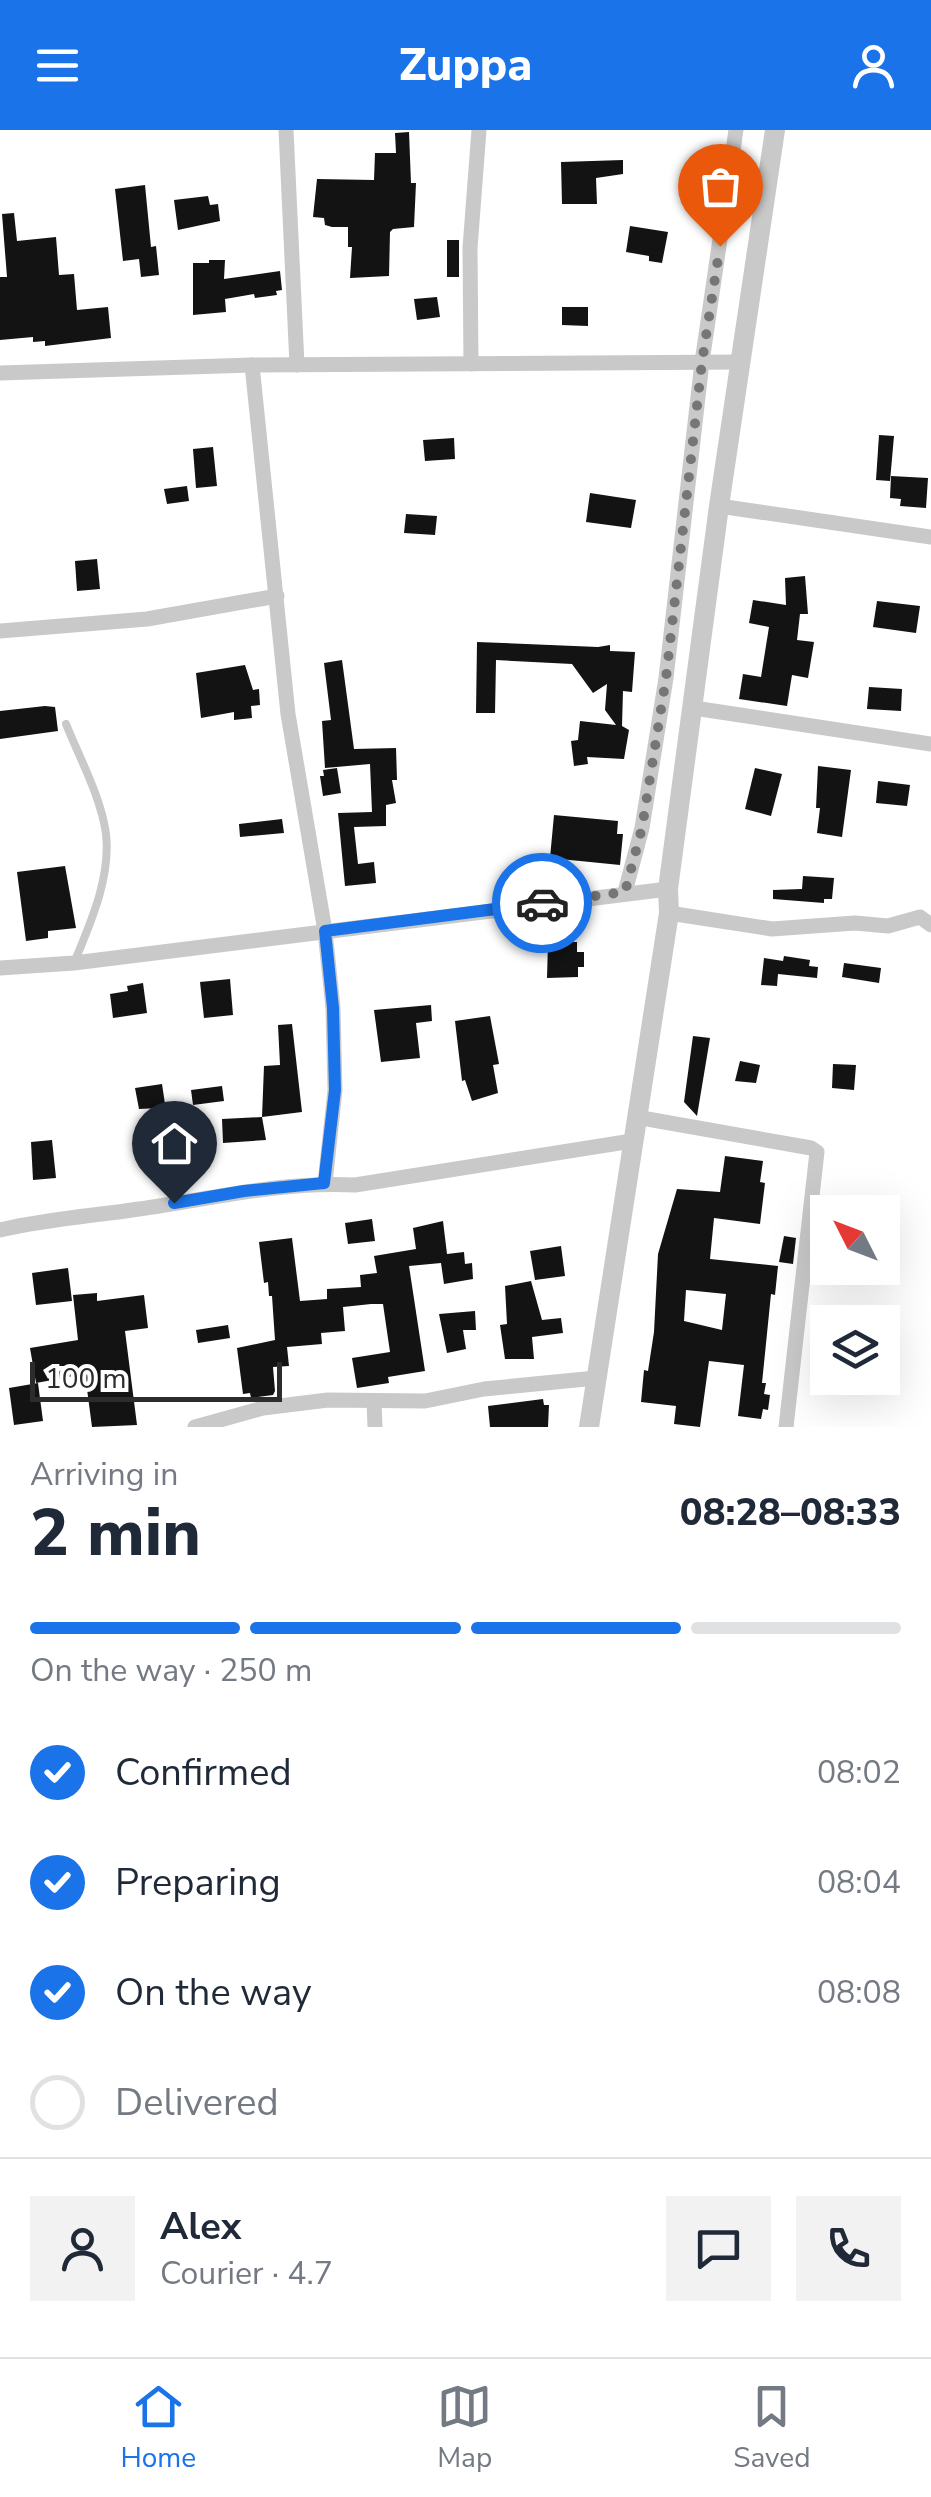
<!DOCTYPE html>
<html lang="en">
<head>
<meta charset="utf-8">
<style>
  :root { --surface:#fff; --page:#f2f2f3; --text:#1f2937; --muted:#747a83; --line:#e0e1e3; --accent:#1a73e8 }
  body { margin:0; font-family:"Nunito Sans",sans-serif; background:var(--page); color:var(--text); height:100vh; display:flex; flex-direction:column; font-size:38px; white-space:nowrap }
  * { box-sizing:border-box; margin:0 }
  p { font-size:32px; color:var(--muted) }
  .icon { flex:none; width:55px; height:55px; fill:none; stroke:currentColor; stroke-width:2; stroke-linecap:round; stroke-linejoin:round }
  .map { position:relative; height:1297px; overflow:hidden }
  .panel { display:flex; flex-direction:column; background:var(--surface); flex:1 }
  .panel>* { flex:none }
  .needle { width:65px; rotate:312deg }
  .tools { position:absolute; left:810px; top:1065px; display:grid; gap:20px }
  .tools a { display:grid; place-items:center; width:90px; height:90px; border-radius:0px; background:var(--surface); box-shadow:0 10px 40px #0002; font-size:50px }
  .scale { position:absolute; left:30px; bottom:25px; width:252px; box-sizing:border-box; padding-left:10px; border:5px solid #2c2c2c; border-top:0; font-size:28px; line-height:35px; white-space:nowrap; color:#2c2c2c; -webkit-text-stroke:8px #fff; paint-order:stroke }
  .pin { position:absolute; display:grid; place-items:center; width:85px; height:85px; color:#fff; margin:-102px -42px; border-radius:50% 50% 50% 0; rotate:-45deg; box-shadow:0 0 10px #0007 }
  .pin .icon { rotate:45deg }
  .courier { position:absolute; display:grid; place-items:center; width:100px; height:100px; margin:-50px; border:8px solid #1a73e8; border-radius:50%; background:#fff; color:#222; box-shadow:0 2px 12px #0007 }
  .overview em { font-style:normal; font-weight:800 }
  .overview div { display:flex; flex-direction:column-reverse }
  .overview { display:flex; align-items:center; justify-content:space-between; height:170px; padding:0 30px }
  h1 { font-size:65px; font-weight:800; line-height:75px }
  .bar { display:grid; grid-template-columns:repeat(4,1fr); gap:15px 10px; align-content:center; height:120px; padding:0 30px }
  .bar i { height:12px; border-radius:8px; background:var(--line) }
  .bar .current { background:var(--accent) }
  .bar p { grid-column:span 4 }
  .line { display:flex; align-items:center; gap:25px; padding:0 30px; border-top:2px solid var(--line) }
  .line div { flex:1 }
  .round { display:grid; place-items:center; flex:none; width:105px; height:105px; border-radius:0px; background:var(--page) }
  ol { padding:0 30px; list-style:none }
  li { display:flex; align-items:center; gap:30px; height:110px }
  li p { margin-inline-start:auto }
  li .icon { padding:10px; border-radius:50%; background:var(--accent); color:#fff; stroke-width:4 }
  li:last-child { color:var(--muted) }
  li i { width:55px; height:55px; border:5px solid var(--line); border-radius:50% }
  header { display:flex; justify-content:space-between; align-items:center; height:130px; padding:0 30px; background:var(--accent); color:#fff; font-size:45px; font-weight:800 }
  .dock { display:flex; justify-content:space-around; align-items:center; height:140px; border-top:2px solid var(--line); background:var(--surface); font-size:28px; color:var(--muted) }
  .dock a { display:grid; justify-items:center; gap:5px }
  .dock .current { color:var(--accent) }
  .map>svg:first-child { display:block }
  .building { fill:#131313; fill-rule:evenodd }
  .lines { fill:none; stroke-linecap:round; stroke-linejoin:round }
  .service { stroke:#c9c9c9; stroke-width:8 }
  .minor { stroke:#c9c9c9; stroke-width:15 }
  .tertiary { stroke:#c9c9c9; stroke-width:20 }
  .done { stroke:#767676; stroke-width:10; stroke-dasharray:0 18 }
  .route { stroke:#1a73e8; stroke-width:12 }
</style>
</head>
<body>
<header><svg class="icon" aria-label="menu" viewBox="0 0 24 24"><path d="M4 6h16M4 12h16M4 18h16"/></svg>Zuppa<svg class="icon" aria-label="person" viewBox="0 0 24 24"><circle cx="12" cy="8" r="4"/><path d="M4 21q1-7 8-7t8 7"/></svg></header>
<div class="map">
<svg width="931" height="1297" viewBox="0 0 931 1297">
  <rect width="100%" height="100%" fill="#fff"/>
  <g class="building">
    <polygon points="409,2 411,53 416,53 414,97 393,99 390,102 389,146 350,148 352,117 348,117 348,97 332,97 325,95 324,88 313,87 317,49 374,50 375,23 396,23 395,3"/>
    <polygon points="623,30 623,44 596,48 597,74 562,74 561,32"/>
    <polygon points="145,55 151,117 156,116 159,145 141,147 139,129 123,131 115,59"/>
    <polygon points="208,66 210,75 218,74 220,91 178,100 174,70"/>
    <polygon points="14,83 17,111 56,107 59,145 74,144 77,180 108,177 111,208 45,216 45,211 33,212 33,207 0,210 0,147 7,147 2,84"/>
    <polygon points="630,96 668,102 662,133 649,131 649,126 626,122"/>
    <rect x="447" y="110" width="12" height="37"/>
    <polygon points="209,130 225,130 224,149 280,141 282,160 276,161 277,165 255,168 254,164 225,169 226,182 193,185 193,133 209,133"/>
    <polygon points="437,167 440,187 417,190 414,169"/>
    <polygon points="562,177 588,177 588,196 562,195"/>
    <polygon points="879,305 894,306 890,351 876,350"/>
    <polygon points="454,308 455,329 425,331 423,310"/>
    <polygon points="213,317 217,356 196,358 193,319"/>
    <polygon points="891,346 928,348 926,378 900,376 901,369 890,368"/>
    <polygon points="187,356 189,371 167,374 164,359"/>
    <polygon points="590,363 636,370 631,398 586,392"/>
    <polygon points="406,384 437,386 435,405 404,403"/>
    <polygon points="97,429 100,459 77,461 75,431"/>
    <polygon points="805,446 808,484 800,484 797,510 814,512 808,548 792,545 787,576 739,569 743,544 761,547 769,497 749,493 753,470 786,475 785,448"/>
    <polygon points="877,471 920,476 916,503 873,497"/>
    <polygon points="477,512 598,517 610,515 610,521 635,522 632,562 623,561 622,596 629,600 624,629 587,627 588,634 574,636 571,611 578,610 580,591 616,595 605,580 607,554 593,563 572,534 496,530 495,583 476,583"/>
    <polygon points="342,530 354,619 396,618 397,650 392,650 396,673 386,675 386,696 354,697 358,734 374,732 376,753 345,756 338,683 372,682 370,634 325,638 322,591 331,590 324,533"/>
    <polygon points="245,535 253,560 259,559 260,575 251,576 252,588 234,590 234,582 201,588 196,543"/>
    <polygon points="869,557 902,559 901,581 867,579"/>
    <polygon points="45,576 55,577 58,601 0,609 0,581"/>
    <polygon points="818,636 851,640 842,707 817,703 820,678 816,678"/>
    <polygon points="337,638 341,663 323,666 320,646 324,646 323,640"/>
    <polygon points="755,638 782,644 771,686 745,679"/>
    <polygon points="878,651 910,655 907,676 876,673"/>
    <polygon points="554,685 618,691 617,704 623,704 620,735 550,728"/>
    <polygon points="282,689 284,703 240,707 239,694"/>
    <polygon points="65,736 76,798 48,801 48,808 26,811 17,742"/>
    <polygon points="803,746 834,748 832,769 824,769 824,773 773,769 773,760 802,759"/>
    <polygon points="548,812 577,812 577,822 584,822 584,837 578,837 578,847 547,848"/>
    <polygon points="784,826 810,830 809,836 818,837 817,848 778,844 777,856 761,855 764,828 783,831"/>
    <polygon points="844,833 881,838 879,853 842,847"/>
    <polygon points="230,849 233,885 204,888 200,852"/>
    <polygon points="143,853 147,883 113,888 110,864 128,861 127,856"/>
    <polygon points="431,875 432,891 416,893 420,928 381,932 374,880"/>
    <polygon points="490,886 499,934 493,935 498,963 472,971 465,950 462,951 455,891"/>
    <polygon points="292,894 302,982 262,987 266,1010 223,1013 222,989 262,987 264,936 280,935 278,895"/>
    <polygon points="693,906 710,908 697,986 684,972"/>
    <polygon points="740,931 760,935 756,953 735,951"/>
    <polygon points="833,934 856,935 854,960 832,958"/>
    <polygon points="162,954 165,974 158,975 159,978 139,979 135,958"/>
    <polygon points="222,956 224,971 193,975 191,960"/>
    <polygon points="52,1010 56,1048 33,1050 31,1012"/>
    <path d="M725 1026 763 1031 760 1052 765 1053 760 1094 714 1088 710 1129 778 1136 775 1165 771 1164 762 1253H766L764 1264 770 1265 768 1280 763 1279 761 1289 738 1286 744 1235 709 1231 700 1297 674 1294 676 1276 641 1272 644 1240 648 1241 654 1202 658 1124 677 1059 720 1062ZM686 1160 726 1164 722 1200 684 1191Z"/>
    <polygon points="372,1089 375,1111 348,1114 345,1093"/>
    <polygon points="443,1091 447,1124 464,1122 465,1134 472,1133 473,1149 444,1154 441,1133 409,1136 425,1241 388,1247 389,1253 357,1258 352,1228 390,1222 383,1174 371,1174 343,1177 345,1201 321,1203 322,1214 287,1217 289,1236 273,1237 275,1261 273,1265 251,1268 250,1263 243,1264 237,1218 275,1210 272,1166 269,1166 268,1152 264,1153 259,1112 292,1108 300,1171 327,1169 327,1159 361,1157 360,1145 377,1143 374,1126 416,1119 413,1098"/>
    <polygon points="784,1106 796,1108 793,1134 779,1132"/>
    <polygon points="561,1116 565,1146 535,1150 530,1121"/>
    <polygon points="68,1138 72,1171 36,1175 32,1143"/>
    <polygon points="531,1151 542,1190 561,1188 563,1203 532,1207 534,1229 505,1229 500,1195 507,1194 505,1156"/>
    <polygon points="97,1163 97,1171 144,1165 148,1198 125,1201 137,1295 92,1297 85,1244 36,1253 30,1218 78,1210 73,1165"/>
    <polygon points="475,1181 476,1200 463,1200 466,1219 447,1223 439,1184"/>
    <polygon points="228,1195 230,1208 198,1213 196,1200"/>
    <polygon points="38,1253 43,1291 14,1295 9,1258"/>
    <polygon points="543,1269 544,1275 549,1275 548,1297 490,1297 488,1276"/>
  </g>
  <g class="lines">
    <path class="service" d="M66 594C80 629 101 667 106 704 111 748 90 794 74 833"/>
    <g class="minor">
      <polyline points="286,0 297,235"/>
      <polyline points="471,234 470,118 479,0"/>
      <polyline points="252,235 288,584 325,801 333,878 335,960 325,1053"/>
      <polyline points="0,243 252,235 741,232"/>
      <polyline points="719,376 931,407"/>
      <polyline points="0,501 147,489 277,466"/>
      <polyline points="694,578 931,614"/>
      <polyline points="625,762 642,698 666,548 702,232 736,0"/>
      <polyline points="669,783 772,799 855,793 888,796 920,787 931,795"/>
      <polyline points="0,838 74,833 668,759"/>
      <polyline points="636,987 811,1018 817,1022 786,1297"/>
      <path d="M0 1100C46 1089 92 1086 139 1079 211 1069 282 1051 355 1055L632 1011"/>
      <polyline points="374,1271 375,1297"/>
      <polyline points="195,1297 263,1278 328,1270 425,1271 484,1259 596,1248"/>
    </g>
    <polyline class="tertiary" points="589,1297 669,783 668,759 719,376 775,0"/>
  </g>
  <g class="lines">
    <polyline class="done" points="542,773 625,762 642,698 666,548 702,232 720,116"/>
    <polyline class="route" points="174,1073 244,1061 324,1053 335,960 333,878 325,801 542,773"/>
  </g>
</svg>
<div class="tools">
<a><svg class="needle" viewBox="-14 -14 28 28"><path d="M0-13l5 13h-10z" fill="#e53935"/><path d="M0 13l5-13h-10z" fill="#747a83"/></svg></a>
<a><svg class="icon" aria-label="layers" viewBox="0 0 24 24"><path d="M12 4l9 5-9 5-9-5zM3 14l9 5 9-5"/></svg></a>
</div>
<div class="scale">100 m</div>
<div class="pin" style="left:720px;top:116px;background:#ea580c"><svg class="icon" aria-label="bag" viewBox="0 0 24 24"><path d="M5 8h14l-1 12H6zM9 8a3 3 0 0 1 6 0"/></svg></div>
<div class="pin" style="left:174px;top:1073px;background:#1f2937"><svg class="icon" aria-label="home" viewBox="0 0 24 24"><path d="M3 11l9-7 9 7M6 9v11h12V9"/></svg></div>
<div class="courier" style="left:542px;top:773px"><svg class="icon" aria-label="car" viewBox="0 0 24 24"><path d="M5 17H2v-5l4-1 3-4h7l3 4 3 1v5h-3M9 17h6M6 11h13"/><circle cx="7" cy="17" r="2"/><circle cx="17" cy="17" r="2"/></svg></div>
</div>
<section class="panel">
<div class="overview"><div><h1>2 min</h1><p>Arriving in</p></div><em>08:28–08:33</em></div>
<div class="bar"><i class="current"></i><i class="current"></i><i class="current"></i><i></i><p>On the way · 250 m</p></div>
<ol>
<li><svg class="icon" aria-label="check" viewBox="0 0 24 24"><path d="M5 12l5 5 9-10"/></svg>Confirmed<p>08:02</p></li>
<li><svg class="icon" aria-label="check" viewBox="0 0 24 24"><path d="M5 12l5 5 9-10"/></svg>Preparing<p>08:04</p></li>
<li><svg class="icon" aria-label="check" viewBox="0 0 24 24"><path d="M5 12l5 5 9-10"/></svg>On the way<p>08:08</p></li>
<li><i></i>Delivered</li>
</ol>
<div class="line" style="height:180px"><a class="round"><svg class="icon" aria-label="person" viewBox="0 0 24 24"><circle cx="12" cy="8" r="4"/><path d="M4 21q1-7 8-7t8 7"/></svg></a><div><b>Alex</b><p>Courier · 4.7</p></div><a class="round"><svg class="icon" aria-label="chat" viewBox="0 0 24 24"><path d="M4 5h16v11H9l-5 4z"/></svg></a><a class="round"><svg class="icon" aria-label="phone" viewBox="0 0 24 24"><path d="M5 4h4l2 5-3 2q2 4 5 5l2-3 5 2v4C11 20 4 13 5 4z"/></svg></a></div>
</section>
<nav class="dock">
<a class="current"><svg class="icon" aria-label="home" viewBox="0 0 24 24"><path d="M3 11l9-7 9 7M6 9v11h12V9"/></svg>Home</a>
<a><svg class="icon" aria-label="map" viewBox="0 0 24 24"><path d="M3 6l6-2 6 2 6-2v14l-6 2-6-2-6 2zM9 4v14M15 6v14"/></svg>Map</a>
<a><svg class="icon" aria-label="saved" viewBox="0 0 24 24"><path d="M7 4h10v16l-5-4-5 4z"/></svg>Saved</a>
</nav>
</body>
</html>
